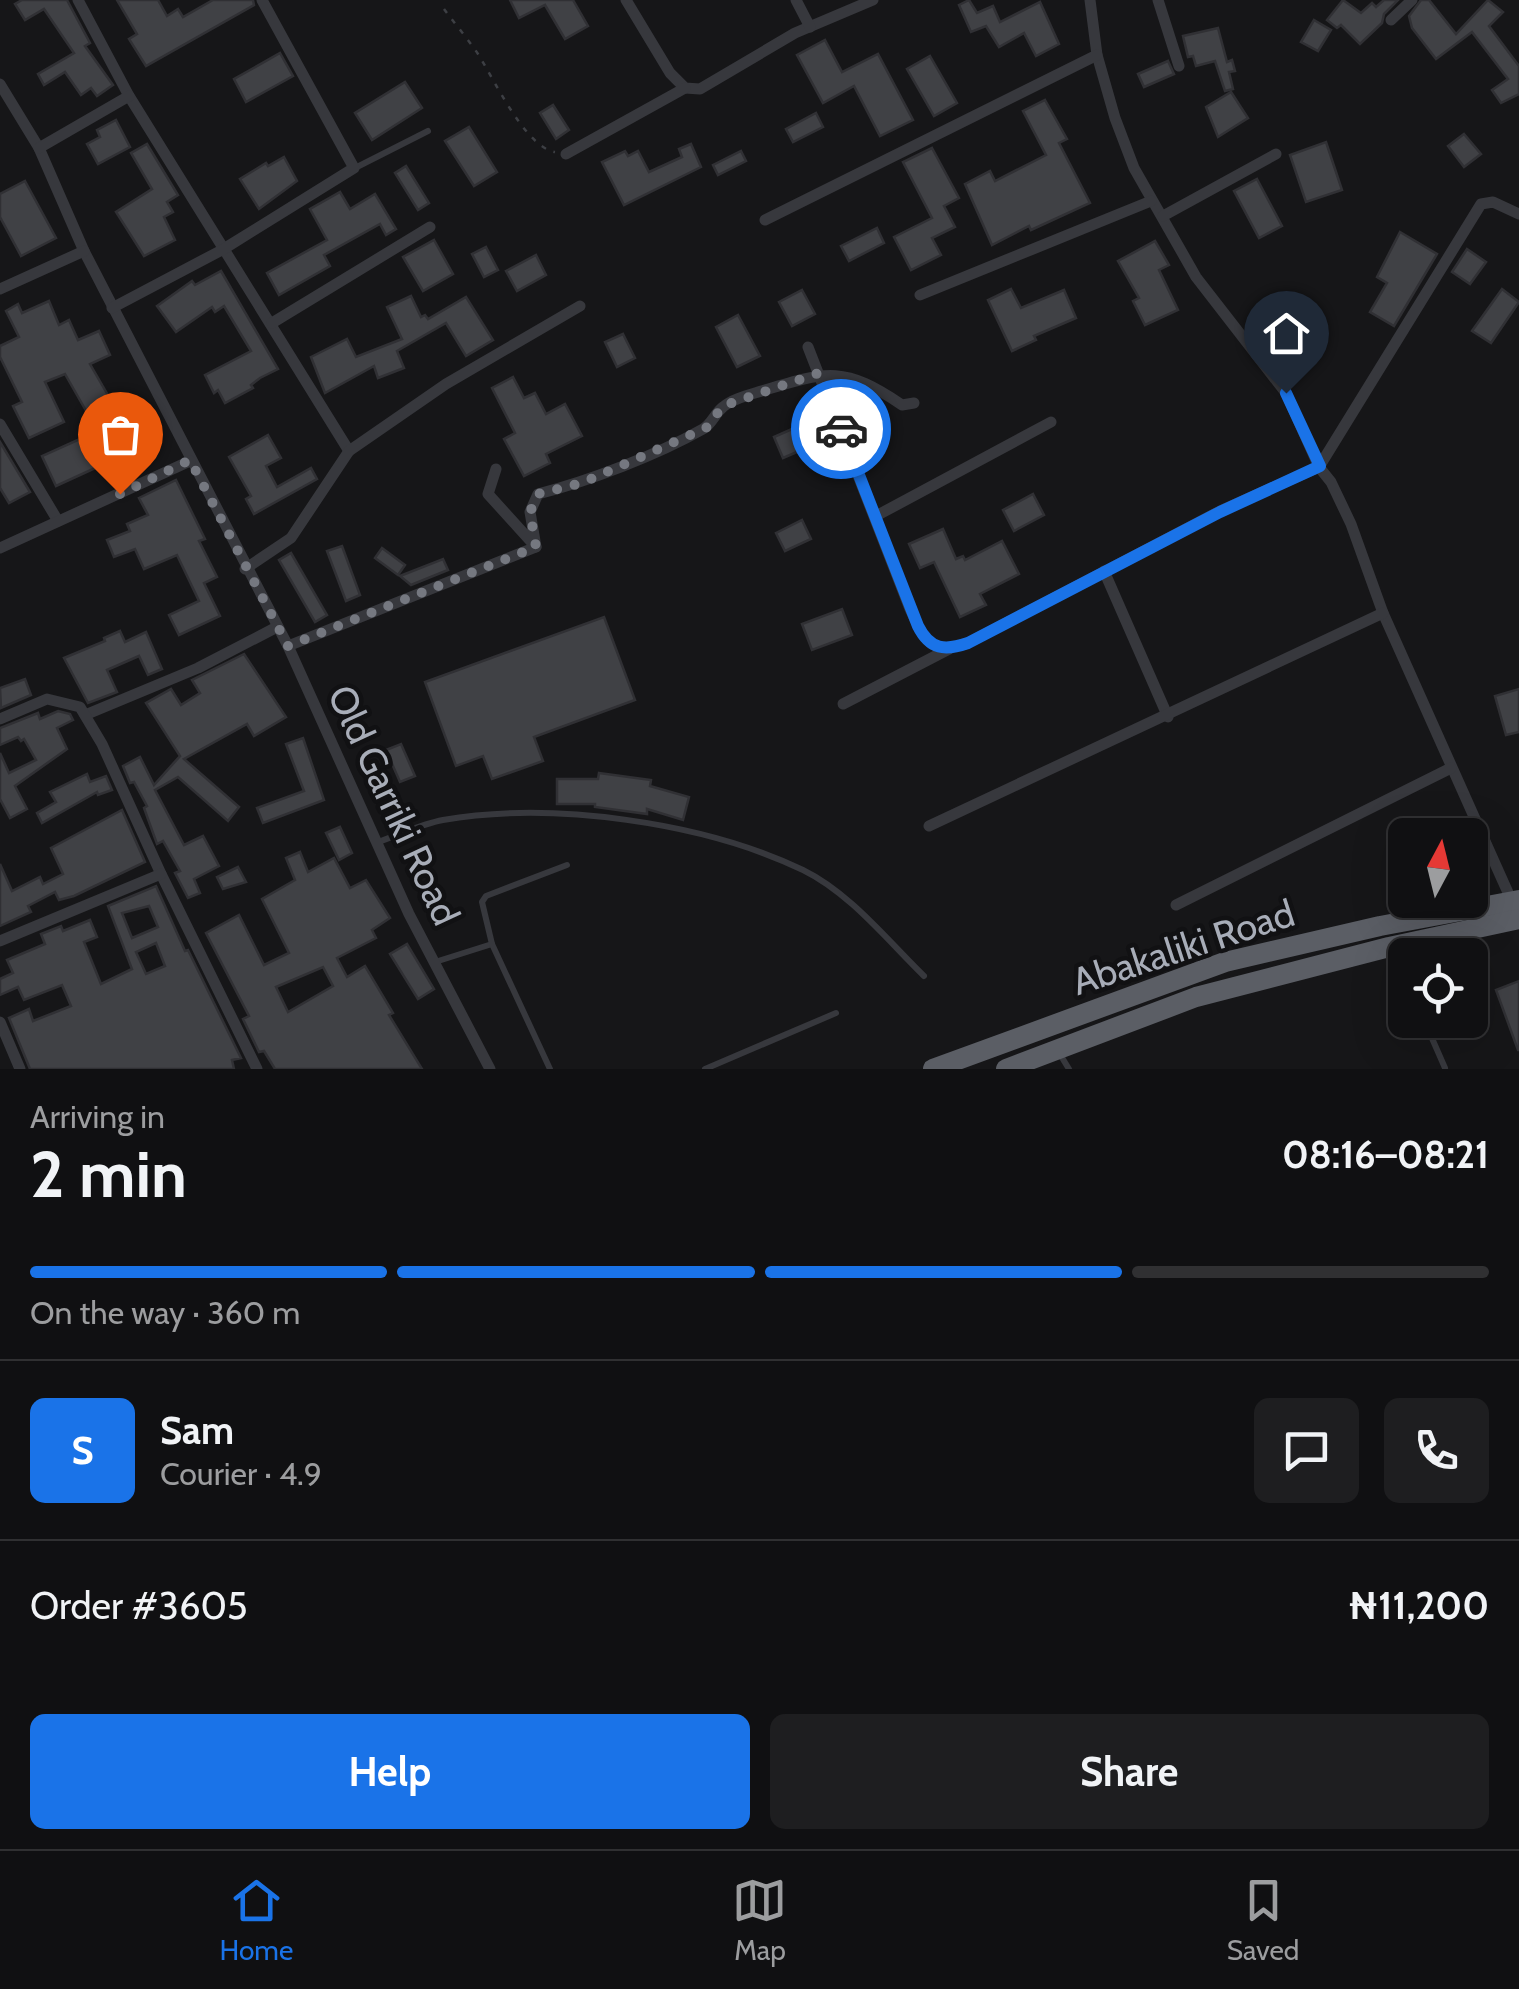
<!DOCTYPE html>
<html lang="en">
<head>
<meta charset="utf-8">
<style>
  :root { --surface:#101012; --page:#1e1e20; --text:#f1f3f6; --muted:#9c9d9f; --line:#303032; --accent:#1a73e8 }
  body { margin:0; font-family:Cabin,sans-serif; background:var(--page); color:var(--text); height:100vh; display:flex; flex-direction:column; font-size:38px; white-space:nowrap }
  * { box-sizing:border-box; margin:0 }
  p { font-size:32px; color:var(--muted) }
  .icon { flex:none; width:55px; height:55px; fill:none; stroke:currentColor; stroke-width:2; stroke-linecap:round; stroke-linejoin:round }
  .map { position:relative; height:1069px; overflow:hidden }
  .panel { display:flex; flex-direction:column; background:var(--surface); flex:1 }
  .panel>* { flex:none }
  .needle { width:65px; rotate:7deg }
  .controls { position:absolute; left:1388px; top:818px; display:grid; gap:20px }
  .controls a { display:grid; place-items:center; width:100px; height:100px; border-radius:15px; background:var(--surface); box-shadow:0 10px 40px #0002,0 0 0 2px var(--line); font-size:50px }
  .pin { position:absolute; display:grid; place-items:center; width:85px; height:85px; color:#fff; margin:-102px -42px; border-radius:50% 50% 50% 0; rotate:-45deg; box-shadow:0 0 10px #0007 }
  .pin .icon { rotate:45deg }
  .courier { position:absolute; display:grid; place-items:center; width:100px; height:100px; margin:-50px; border:8px solid #1a73e8; border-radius:50%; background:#fff; color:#222; box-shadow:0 2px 12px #0007 }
  .headline em { font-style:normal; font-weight:700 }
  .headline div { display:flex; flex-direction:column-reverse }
  .headline { display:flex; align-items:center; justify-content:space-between; height:170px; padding:0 30px }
  h1 { font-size:65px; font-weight:700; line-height:75px }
  .bar { display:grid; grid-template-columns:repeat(4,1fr); gap:15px 10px; align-content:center; height:120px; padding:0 30px }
  .bar i { height:12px; border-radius:8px; background:var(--line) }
  .bar .active { background:var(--accent) }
  .bar p { grid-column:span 4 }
  .line { display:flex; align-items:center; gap:25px; padding:0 30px; border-top:2px solid var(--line) }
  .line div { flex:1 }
  .round { display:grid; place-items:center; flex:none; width:105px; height:105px; border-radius:15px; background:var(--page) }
  .button { display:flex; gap:20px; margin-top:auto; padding:20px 30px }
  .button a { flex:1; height:115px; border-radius:15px; background:var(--accent); color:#fff; font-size:40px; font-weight:700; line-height:115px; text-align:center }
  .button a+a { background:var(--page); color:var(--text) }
  .tabs { display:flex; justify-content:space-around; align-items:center; height:140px; border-top:2px solid var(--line); background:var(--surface); font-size:28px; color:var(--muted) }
  .tabs a { display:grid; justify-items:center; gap:5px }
  .tabs .active { color:var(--accent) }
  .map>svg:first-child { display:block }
  .building { fill:#404145; stroke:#303034; stroke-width:2.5; fill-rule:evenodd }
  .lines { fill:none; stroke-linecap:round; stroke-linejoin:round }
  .path { stroke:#3d3f44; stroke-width:2.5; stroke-dasharray:5 8; stroke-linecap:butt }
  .service { stroke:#37383d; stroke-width:6 }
  .minor { stroke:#37383d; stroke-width:11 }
  .trunk { stroke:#5b5e65; stroke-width:20 }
  .done { stroke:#757880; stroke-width:10; stroke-dasharray:0 18 }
  .route { stroke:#1a73e8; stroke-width:12 }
  .labels { text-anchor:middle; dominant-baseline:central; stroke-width:9; stroke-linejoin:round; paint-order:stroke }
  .street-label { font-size:38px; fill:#a8adb8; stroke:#111113 }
</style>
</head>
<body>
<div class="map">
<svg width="1519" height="1069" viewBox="0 0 1519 1069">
  <rect width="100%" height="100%" fill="#161618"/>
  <g class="building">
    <polygon points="22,0 67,0 90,43 85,46 113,85 97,96 91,88 81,95 65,72 44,85 38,74 74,53 44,9 25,20 15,4"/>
    <polygon points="117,0 158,0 167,16 178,9 183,17 213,0 253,0 254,5 146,66 129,39 137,34"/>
    <polygon points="510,0 573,0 588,26 565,39 545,5 519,18"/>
    <polygon points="969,0 977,13 993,6 1000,22 1040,2 1059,44 1036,56 1024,33 999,47 986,26 971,32 959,5"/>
    <polygon points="1343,0 1361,13 1372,3 1376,7 1384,0 1398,0 1384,14 1382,23 1360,44 1341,25 1337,28 1327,20"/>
    <polygon points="1421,0 1429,0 1456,34 1488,0 1503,12 1489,26 1519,66 1519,94 1501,103 1492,90 1508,79 1472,32 1436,59 1412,28 1409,16"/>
    <polygon points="1314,20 1331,30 1318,51 1301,42"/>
    <polygon points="1218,28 1227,62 1232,60 1235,71 1229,72 1233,89 1225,91 1215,61 1196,66 1193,56 1188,57 1183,36"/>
    <polygon points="825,40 842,72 878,54 913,120 880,136 854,86 823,103 797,55"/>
    <polygon points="280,53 293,76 246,102 234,79"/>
    <polygon points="930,56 957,103 934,116 907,69"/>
    <polygon points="1168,61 1174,74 1144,87 1138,74"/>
    <polygon points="405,82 422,108 372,140 355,113"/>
    <polygon points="1231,92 1248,118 1218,137 1206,107"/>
    <polygon points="1045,100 1067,139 1059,143 1090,203 1031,230 1029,226 992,245 965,184 990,171 995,181 1046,155 1023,111"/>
    <polygon points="553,105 569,130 556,139 540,113"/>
    <polygon points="816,113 823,127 793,142 786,129"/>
    <polygon points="116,120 130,147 98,164 87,144 100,137 97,130"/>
    <polygon points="469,127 497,172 474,186 445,141"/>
    <polygon points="1464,134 1481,154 1464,167 1448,146"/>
    <polygon points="1326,142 1342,190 1306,202 1290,155"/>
    <polygon points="147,144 178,195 167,202 173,212 164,217 175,240 144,256 116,212 152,189 131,153"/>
    <polygon points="691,144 701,167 624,205 602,162 625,151 628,156 638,151 649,172 682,157 679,149"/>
    <polygon points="932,148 959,198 944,206 955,227 932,238 941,255 911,270 894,237 932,218 903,162"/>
    <polygon points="741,151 746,161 718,175 713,165"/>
    <polygon points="284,157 297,181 259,209 240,179 266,163 268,166"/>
    <polygon points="406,166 429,203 418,210 395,173"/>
    <polygon points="1257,179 1282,226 1259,238 1234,191"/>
    <polygon points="25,181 56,238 21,256 0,217 0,194"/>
    <polygon points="340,192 350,209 375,194 396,229 386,235 380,224 324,255 330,266 279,295 267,273 327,240 310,209"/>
    <polygon points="877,228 884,243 849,261 841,246"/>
    <polygon points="1400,232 1437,254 1394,326 1370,312 1387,283 1377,277"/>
    <polygon points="434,240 453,274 423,291 403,257"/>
    <polygon points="1155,241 1169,265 1159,270 1178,310 1145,325 1133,301 1139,298 1118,261"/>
    <polygon points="486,247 498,270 484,277 472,254"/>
    <polygon points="1467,249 1486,262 1470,284 1452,272"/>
    <polygon points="536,255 546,275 517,291 506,271"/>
    <polygon points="221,271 278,369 260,378 251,385 253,388 225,403 218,390 214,393 205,375 251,351 224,306 215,312 212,307 176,332 157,306 192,281 195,285"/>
    <polygon points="1011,289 1021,308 1064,290 1076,318 1034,336 1036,340 1012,351 988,300"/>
    <polygon points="1502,289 1519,302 1491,343 1472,331"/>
    <polygon points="802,290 815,314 792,326 779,302"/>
    <polygon points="411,296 421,317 425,315 428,319 466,297 493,340 466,356 446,323 397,351 404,368 378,378 374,366 325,393 311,357 347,339 356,357 402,339 387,307"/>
    <polygon points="49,301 59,325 69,320 78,340 99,331 110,355 90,364 120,416 97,430 65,374 45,382 64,422 29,438 13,406 22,402 0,357 0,346 19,337 6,311 18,304 22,313"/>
    <polygon points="738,315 760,356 737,367 716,327"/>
    <polygon points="623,334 635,358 617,367 605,342"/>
    <polygon points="513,377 524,398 535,393 546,414 565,404 582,436 546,454 550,463 524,476 504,439 515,433 492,388"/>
    <polygon points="817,418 827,439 783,458 774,437"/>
    <polygon points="91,434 104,464 56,486 42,456"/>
    <polygon points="268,435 281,458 266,466 277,487 311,468 317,479 254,514 246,499 251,496 229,457"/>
    <polygon points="0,442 30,492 9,503 0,488"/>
    <polygon points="176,480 205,539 199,541 217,577 204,583 220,616 179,635 169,615 199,601 177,555 144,569 135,549 114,557 107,540 130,531 127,524 148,515 139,498"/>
    <polygon points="1033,494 1044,515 1014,531 1003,510"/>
    <polygon points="802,520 811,539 785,551 776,533"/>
    <polygon points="943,529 956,559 963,556 965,560 1002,541 1019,574 980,594 986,605 960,617 934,562 920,568 909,544"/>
    <polygon points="342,546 360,595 346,601 327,551"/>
    <polygon points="382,548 405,565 398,575 375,558"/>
    <polygon points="291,553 327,615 315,622 279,560"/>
    <polygon points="443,559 448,570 411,585 400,576"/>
    <polygon points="842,609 852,635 812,650 802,624"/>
    <polygon points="604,617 635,700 534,737 543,761 492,779 483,756 456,766 425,682"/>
    <polygon points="120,631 125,642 146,632 162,669 148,675 139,656 107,670 117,692 88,703 64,658 105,641 104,638"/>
    <polygon points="244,654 286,717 254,736 247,724 184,759 239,807 228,821 178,777 155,790 184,845 203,836 219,866 194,879 200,893 188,898 175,873 180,871 163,841 157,844 144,808 147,806 134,782 130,783 123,766 140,757 154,785 180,756 146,703 171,689 181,705 200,693 192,680"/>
    <polygon points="25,679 31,695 1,708 0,688"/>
    <polygon points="1519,689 1519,732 1506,735 1495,696"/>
    <polygon points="58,711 70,714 73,720 57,728 67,749 15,786 27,809 10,818 0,799 0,753 9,773 36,760 24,739 21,741 18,737 0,745 0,728 38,713 40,719"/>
    <polygon points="303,738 324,800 263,823 257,808 304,791 286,744"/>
    <polygon points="401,744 415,776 400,782 386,750"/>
    <polygon points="599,773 651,780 650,786 689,797 683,820 647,809 647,814 595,807 595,804 557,804 557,779 598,779"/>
    <polygon points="87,774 90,782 106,776 112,790 98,795 97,792 42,823 37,813 56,802 50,792"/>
    <polygon points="122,810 145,862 74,896 59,900 55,892 28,906 31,912 0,926 0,864 12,891 40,877 43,884 63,874 51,848"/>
    <polygon points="340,827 352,853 339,860 326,833"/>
    <path d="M300 852 308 872 334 858 350 888 366 880 390 918 372 930 376 938 337 958 347 977 365 966 393 1013 389 1015 422 1069H275L264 1051 259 1052 243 1019 249 1016 206 933 239 915 264 965 289 953 262 899 295 880 286 858ZM323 967 333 986 288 1012 276 987Z"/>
    <polygon points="238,867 246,882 223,889 217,877"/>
    <path d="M156 886 185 951 188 950 241 1058 232 1060 234 1069H30L9 1018 29 1009 33 1021 71 1006 62 985 24 1000 18 987 0 995V979L13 973 7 960 45 944 41 934 61 926 63 931 90 920 97 937 84 942 101 984 132 969 108 906ZM149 906 158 927 132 938 122 913ZM156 943 165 966 146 974 136 952Z"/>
    <polygon points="407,944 434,989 418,999 390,954"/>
    <polygon points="1519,981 1519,1050 1518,1050 1496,990"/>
  </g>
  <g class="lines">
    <path class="path" d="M444 9C455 24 468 39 478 54 494 79 525 147 555 152"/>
    <g class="service">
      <polyline points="355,168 428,131"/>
      <path d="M378 842C399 835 421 824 443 820 552 801 703 822 803 870 850 893 887 940 924 976"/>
      <polyline points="1392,953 1405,979"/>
      <polyline points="435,962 492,944"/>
      <polyline points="1424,1020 1445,1068"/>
      <polyline points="1058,1051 1069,1069"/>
      <polyline points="550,1069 492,944 482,902 486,896 567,865"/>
      <polyline points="705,1069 836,1013"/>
    </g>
    <g class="minor">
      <polyline points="78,0 129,96 349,451"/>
      <polyline points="626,0 670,73 685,88 700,89 795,33 873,0"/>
      <polyline points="796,0 810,27"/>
      <polyline points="1090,0 1097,55 1115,118 1134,168 1196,277 1286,393 1319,467 1331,482 1351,524 1383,613 1514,906"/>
      <polyline points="1158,0 1179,66"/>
      <polyline points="1391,20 1412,0"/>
      <polyline points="0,84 39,148 84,251 288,646 409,914 490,1069"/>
      <polyline points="39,148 129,96"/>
      <polyline points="566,154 685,88"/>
      <polyline points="1163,216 1276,154"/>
      <polyline points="765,220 1097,55"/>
      <polyline points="0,289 84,251"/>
      <polyline points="920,295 1151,201"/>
      <polyline points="112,308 222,250 354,168 262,0"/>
      <polyline points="272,323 430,227"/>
      <path d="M808 347 910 609C925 641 930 656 968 643L1220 511 1319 467 1481 204 1493 202 1519 214"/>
      <polyline points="0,424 58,521"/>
      <path d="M496 469 488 494 536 547 530 512 538 494C589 481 657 455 703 429 712 424 715 413 723 407 733 398 753 394 765 390 827 371 845 366 902 405L914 403"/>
      <polyline points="876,516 1051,422"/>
      <polyline points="0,548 190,461"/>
      <polyline points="245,569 291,538 349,451 446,384 580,306"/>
      <polyline points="1104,571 1168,717"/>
      <polyline points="288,646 536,547"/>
      <polyline points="843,704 949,649"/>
      <polyline points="85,715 198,668 277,627"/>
      <polyline points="0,719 47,699 80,707 102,744 161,874 257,1069"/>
      <polyline points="929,826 1383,613"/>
      <polyline points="1176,905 1451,768"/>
      <polyline points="0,941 161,874"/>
      <polyline points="0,1022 20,1069"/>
    </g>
    <g class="trunk">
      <polyline points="933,1069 1225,962 1380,926 1519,900"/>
      <polyline points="1006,1069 1196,997 1389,947 1519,919"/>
    </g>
  </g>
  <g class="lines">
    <polyline class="done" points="120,494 190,460 288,646 536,547 530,512 538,494 582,483 706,428 723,406 819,373 841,429"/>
    <path class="route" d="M841 429 918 626C930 650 945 651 968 643L1220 512 1320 466 1286 393"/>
  </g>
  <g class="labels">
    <g class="street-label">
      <text transform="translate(394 805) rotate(65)">Old Garriki Road</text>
      <text transform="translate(1183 947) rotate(-18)">Abakaliki Road</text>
    </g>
  </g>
</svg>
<div class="controls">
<a><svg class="needle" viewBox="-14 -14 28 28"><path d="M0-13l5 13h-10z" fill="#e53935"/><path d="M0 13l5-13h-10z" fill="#9c9d9f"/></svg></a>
<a><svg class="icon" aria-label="locate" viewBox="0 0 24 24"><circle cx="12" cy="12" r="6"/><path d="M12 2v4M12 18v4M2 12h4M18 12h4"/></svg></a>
</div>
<div class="pin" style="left:120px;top:494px;background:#ea580c"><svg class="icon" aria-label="bag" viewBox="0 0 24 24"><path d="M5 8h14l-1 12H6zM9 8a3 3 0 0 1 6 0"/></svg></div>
<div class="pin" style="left:1286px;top:393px;background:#1f2937"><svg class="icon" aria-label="home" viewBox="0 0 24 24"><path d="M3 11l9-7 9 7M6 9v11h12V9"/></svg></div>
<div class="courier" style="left:841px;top:429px"><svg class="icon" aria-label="car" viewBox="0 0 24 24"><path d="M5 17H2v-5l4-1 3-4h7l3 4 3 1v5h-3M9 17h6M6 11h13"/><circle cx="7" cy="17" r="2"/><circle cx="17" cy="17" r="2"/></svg></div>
</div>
<section class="panel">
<div class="headline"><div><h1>2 min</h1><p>Arriving in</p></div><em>08:16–08:21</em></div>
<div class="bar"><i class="active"></i><i class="active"></i><i class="active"></i><i></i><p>On the way · 360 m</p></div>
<div class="line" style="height:180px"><b class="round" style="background:var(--accent);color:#fff">S</b><div><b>Sam</b><p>Courier · 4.9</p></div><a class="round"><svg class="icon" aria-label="chat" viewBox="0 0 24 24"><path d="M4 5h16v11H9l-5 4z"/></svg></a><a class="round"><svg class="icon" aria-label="phone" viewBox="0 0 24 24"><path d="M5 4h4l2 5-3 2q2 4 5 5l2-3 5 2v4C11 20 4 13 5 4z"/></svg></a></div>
<div class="line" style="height:130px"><div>Order #3605</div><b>₦11,200</b></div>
<div class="button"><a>Help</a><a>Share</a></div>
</section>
<nav class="tabs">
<a class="active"><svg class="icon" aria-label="home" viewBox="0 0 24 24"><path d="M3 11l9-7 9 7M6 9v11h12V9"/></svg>Home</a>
<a><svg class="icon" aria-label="map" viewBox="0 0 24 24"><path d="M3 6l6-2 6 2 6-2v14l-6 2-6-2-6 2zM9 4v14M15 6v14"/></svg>Map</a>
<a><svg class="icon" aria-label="saved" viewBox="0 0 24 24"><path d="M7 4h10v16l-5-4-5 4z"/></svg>Saved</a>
</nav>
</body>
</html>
